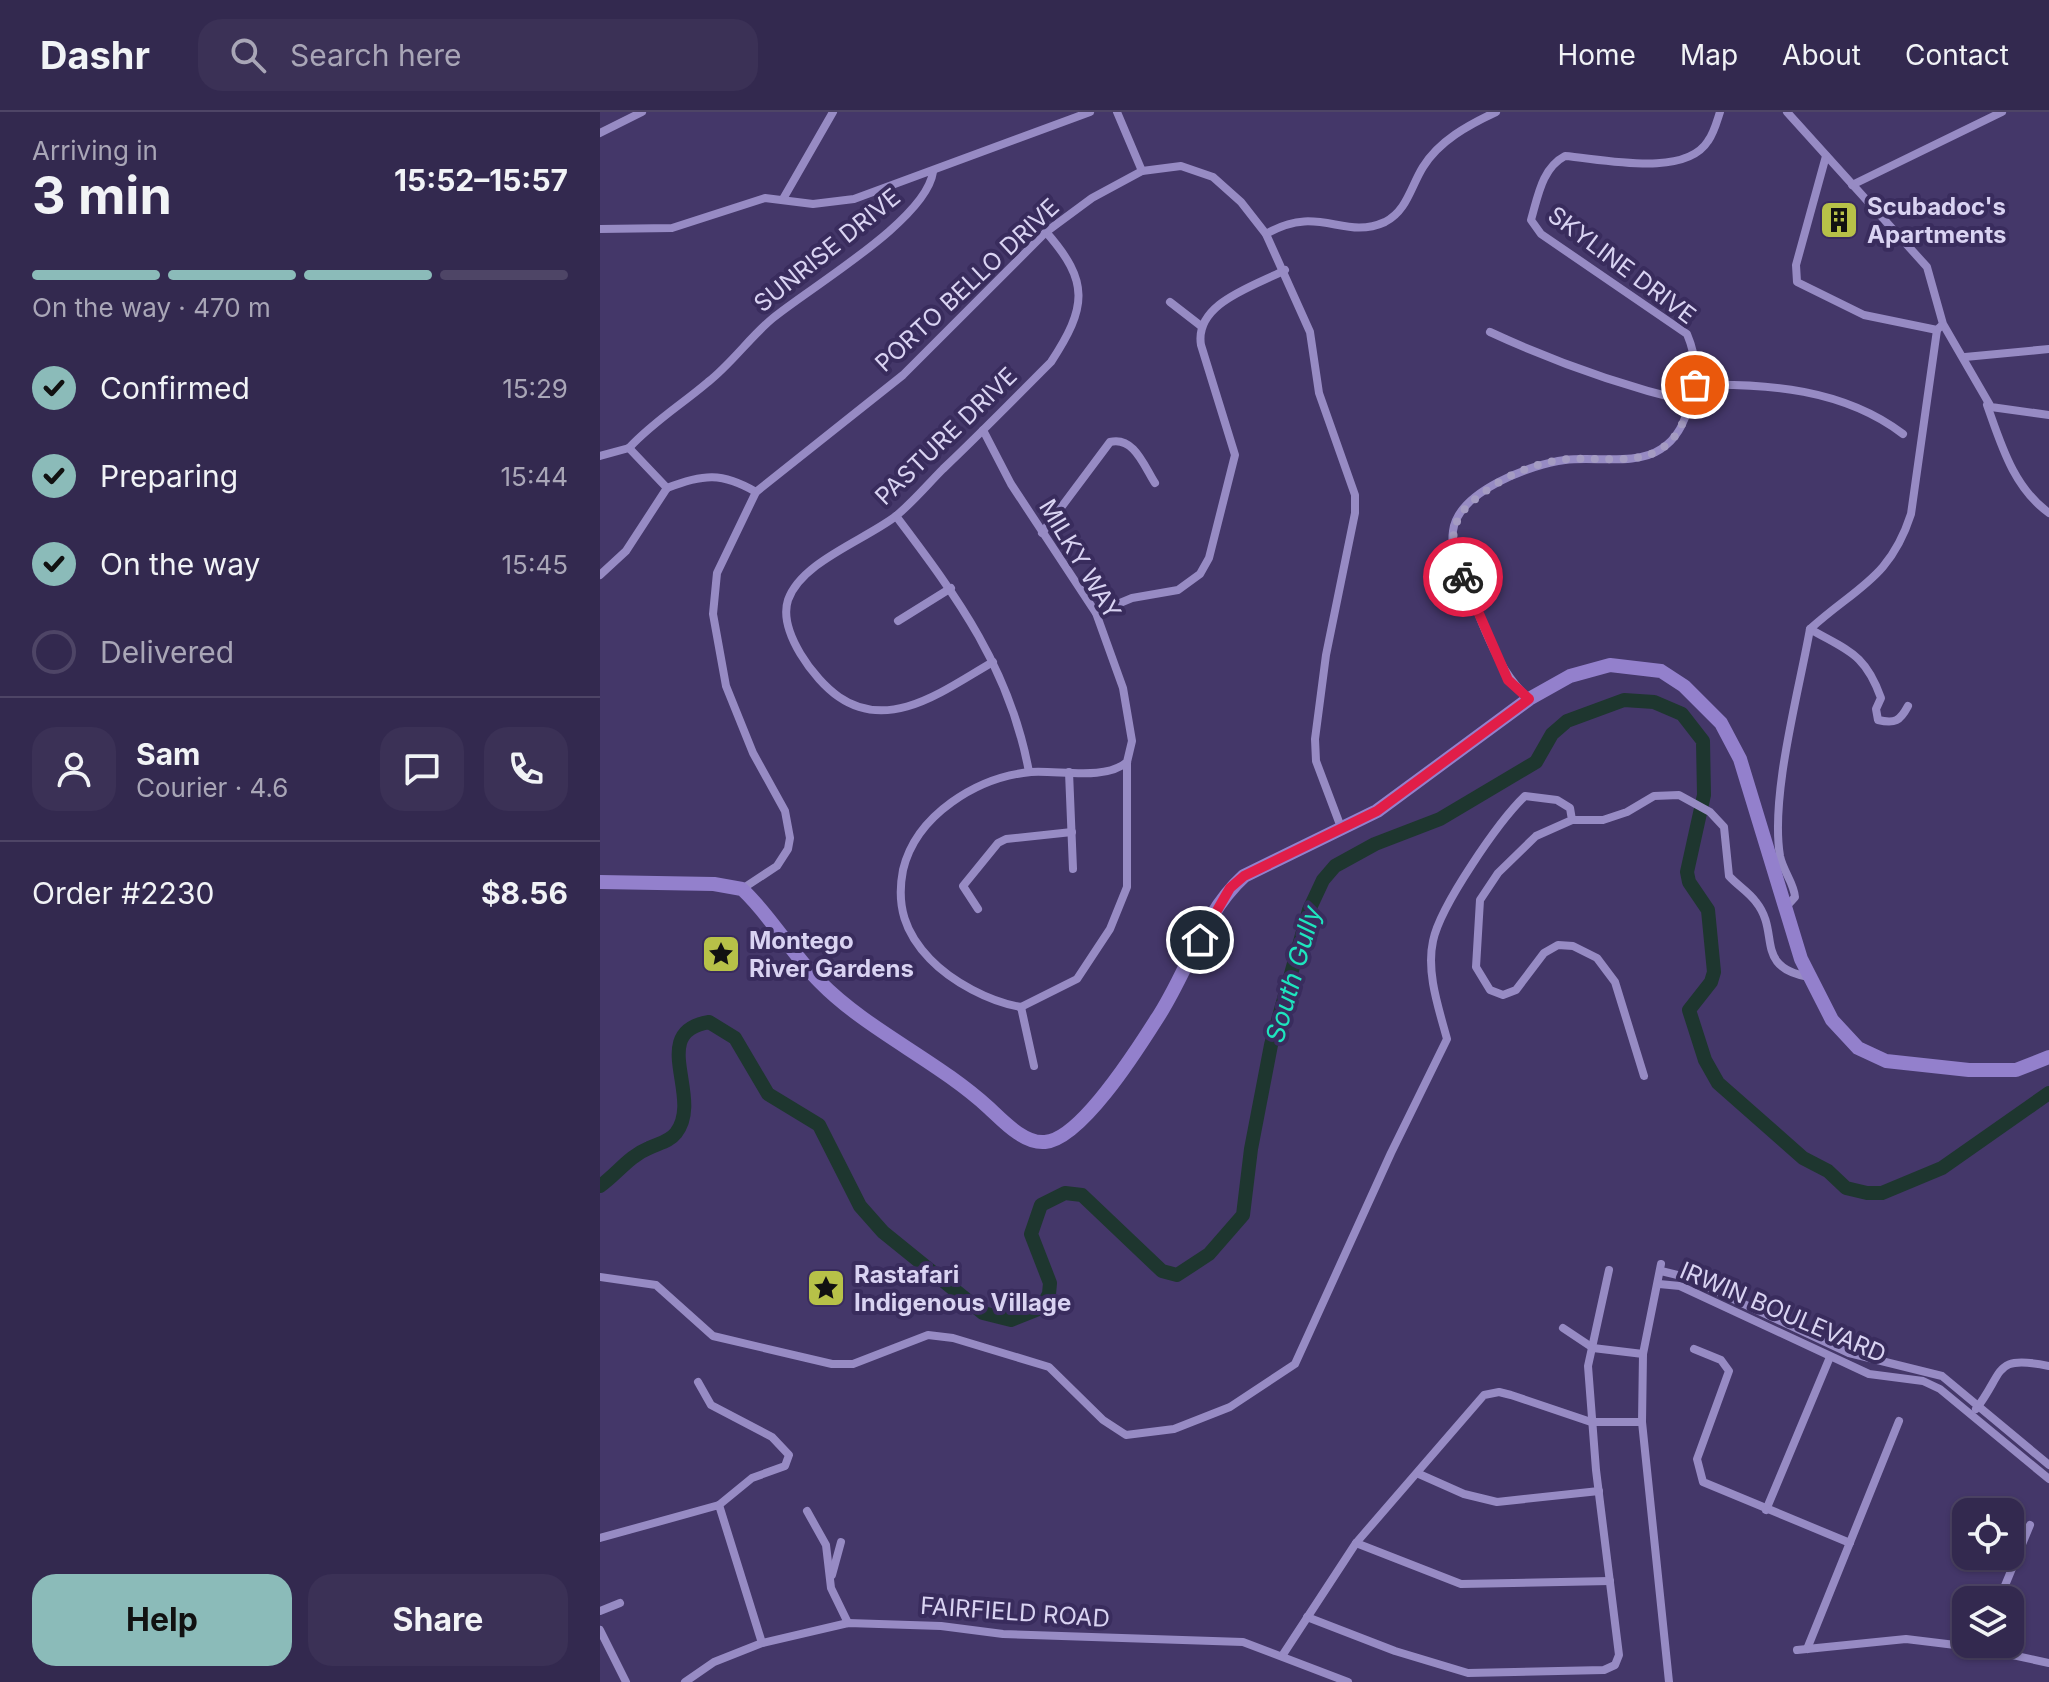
<!DOCTYPE html>
<html lang="en">
<head>
<meta charset="utf-8">
<style>
  :root { --surface:#33294f; --page:#3b3156; --text:#f1f3f6; --muted:#a9a6b7; --line:#4e4566; --accent:#8bbbb9 }
  body { margin:0; font-family:Inter,sans-serif; background:var(--page); color:var(--text); height:100vh; display:flex; flex-direction:column; font-size:30px; white-space:nowrap }
  * { box-sizing:border-box; margin:0 }
  p { font-size:26px; color:var(--muted) }
  .icon { flex:none; width:44px; height:44px; fill:none; stroke:currentColor; stroke-width:2; stroke-linecap:round; stroke-linejoin:round }
  .map { position:relative; flex:1; overflow:hidden }
  .panel { display:flex; flex-direction:column; background:var(--surface); width:600px }
  .panel>* { flex:none }
  .tools { position:absolute; left:1352px; top:1386px; display:grid; gap:16px }
  .tools a { display:grid; place-items:center; width:72px; height:72px; border-radius:16px; background:var(--surface); box-shadow:0 2px 6px #0004,0 0 0 2px var(--line); font-size:40px }
  .pin { position:absolute; display:grid; place-items:center; width:68px; height:68px; color:#fff; margin:-34px; border:4px solid #fff; border-radius:50%; box-shadow:0 2px 8px #0007 }
  .courier { position:absolute; display:grid; place-items:center; width:80px; height:80px; margin:-40px; border:6px solid #e11d48; border-radius:50%; background:#fff; color:#222; box-shadow:0 2px 10px #0007 }
  .summary em { font-style:normal; font-weight:700 }
  .summary div { display:flex; flex-direction:column-reverse }
  .summary { display:flex; align-items:center; justify-content:space-between; height:136px; padding:0 32px }
  h1 { font-size:52px; font-weight:700; line-height:60px }
  .bar { display:grid; grid-template-columns:repeat(4,1fr); gap:12px 8px; align-content:center; height:96px; padding:0 32px }
  .bar i { height:10px; border-radius:6px; background:var(--line) }
  .bar .current { background:var(--accent) }
  .bar p { grid-column:span 4 }
  .line { display:flex; align-items:center; gap:20px; padding:0 32px; border-top:2px solid var(--line) }
  .line div { flex:1 }
  .round { display:grid; place-items:center; flex:none; width:84px; height:84px; border-radius:24px; background:var(--page) }
  ol { padding:0 32px; list-style:none }
  li { display:flex; align-items:center; gap:24px; height:88px }
  li p { margin-inline-start:auto }
  li .icon { padding:8px; border-radius:50%; background:var(--accent); color:#111; stroke-width:4 }
  li:last-child { color:var(--muted) }
  li i { width:44px; height:44px; border:4px solid var(--line); border-radius:50% }
  .cta { display:flex; gap:16px; margin-top:auto; padding:16px 32px }
  .cta a { flex:1; height:92px; border-radius:24px; background:var(--accent); color:#111; font-size:32px; font-weight:700; line-height:92px; text-align:center }
  .cta a+a { background:var(--page); color:var(--text) }
  header { display:flex; align-items:center; gap:48px; box-sizing:border-box; height:112px; padding:0 40px; background:var(--surface); border-bottom:2px solid var(--line) }
  header strong { font-size:38px }
  nav { display:flex; gap:44px; margin-inline-start:auto; font-size:28px }
  .search { width:560px; height:72px; background:var(--page); display:flex; align-items:center; gap:20px; box-sizing:border-box; padding:0 28px; border-radius:24px; color:var(--muted); font-size:30px }
  main { display:flex; flex:1; min-height:0 }
  .map>svg:first-child { display:block }
  .lines { fill:none; stroke-linecap:round; stroke-linejoin:round }
  .river { stroke:#1e362f; stroke-width:14 }
  .building { fill:#f5c1d5 }
  .minor { stroke:#978bc4; stroke-width:8 }
  .secondary { stroke:#9380cc; stroke-width:14 }
  .done { stroke:#a59cc2; stroke-width:8; stroke-dasharray:0 14.4 }
  .route { stroke:#e11d48; stroke-width:10 }
  .labels { text-anchor:middle; dominant-baseline:central; stroke-width:8; stroke-linejoin:round; paint-order:stroke }
  .poi-label { font-size:24px; font-weight:bold; fill:#d9d3f2; stroke:#392c5d; text-anchor:start }
  .street-label { font-size:24px; fill:#d9d3f2; stroke:#392c5d }
  .water-label { font-size:26px; font-style:italic; fill:#1ee5be; stroke:#392c5d }
</style>
</head>
<body>
<header>
<strong>Dashr</strong>
<div class="search"><svg class="icon" aria-label="search" viewBox="0 0 24 24"><circle cx="10" cy="10" r="6"/><path d="M15 15l6 6"/></svg>Search here</div>
<nav><a>Home</a><a>Map</a><a>About</a><a>Contact</a></nav>
</header>
<main>
<section class="panel">
<div class="summary"><div><h1>3 min</h1><p>Arriving in</p></div><em>15:52–15:57</em></div>
<div class="bar"><i class="current"></i><i class="current"></i><i class="current"></i><i></i><p>On the way · 470 m</p></div>
<ol>
<li><svg class="icon" aria-label="check" viewBox="0 0 24 24"><path d="M5 12l5 5 9-10"/></svg>Confirmed<p>15:29</p></li>
<li><svg class="icon" aria-label="check" viewBox="0 0 24 24"><path d="M5 12l5 5 9-10"/></svg>Preparing<p>15:44</p></li>
<li><svg class="icon" aria-label="check" viewBox="0 0 24 24"><path d="M5 12l5 5 9-10"/></svg>On the way<p>15:45</p></li>
<li><i></i>Delivered</li>
</ol>
<div class="line" style="height:144px"><a class="round"><svg class="icon" aria-label="person" viewBox="0 0 24 24"><circle cx="12" cy="8" r="4"/><path d="M4 21q1-7 8-7t8 7"/></svg></a><div><b>Sam</b><p>Courier · 4.6</p></div><a class="round"><svg class="icon" aria-label="chat" viewBox="0 0 24 24"><path d="M4 5h16v11H9l-5 4z"/></svg></a><a class="round"><svg class="icon" aria-label="phone" viewBox="0 0 24 24"><path d="M5 4h4l2 5-3 2q2 4 5 5l2-3 5 2v4C11 20 4 13 5 4z"/></svg></a></div>
<div class="line" style="height:104px"><div>Order #2230</div><b>$8.56</b></div>
<div class="cta"><a>Help</a><a>Share</a></div>
</section>
<div class="map">
<svg width="1449" height="1570" viewBox="0 0 1449 1570">
  <rect width="100%" height="100%" fill="#443769"/>
  <g class="lines">
    <path class="river" d="M0 1074C17 1062 29 1044 49 1036 59 1031 69 1030 76 1021 104 985 47 920 109 910L135 926 168 982 219 1013 260 1094 283 1120 383 1201 411 1208 441 1196 449 1182 450 1171 431 1122 441 1093 465 1081 482 1083 562 1159 577 1163 609 1142 643 1103 651 1037 671 933 709 798 723 768 735 754 775 732 840 707 936 650 952 622 967 609 1024 588 1054 590 1082 602 1103 629 1104 683 1087 760 1089 770 1108 798 1114 860 1111 870 1089 898 1105 948 1118 971 1203 1046 1228 1059 1246 1076 1267 1081H1282L1342 1056 1449 981"/>
  </g>
  <polygon class="building" points="1234,93 1251,104 1241,126 1230,119 1235,111 1226,105"/>
  <g class="lines">
    <g class="minor">
      <polyline points="517,0 542,59"/>
      <polyline points="1187,0 1327,155 1343,212 1391,295 1449,303"/>
      <polyline points="0,21 42,0"/>
      <polyline points="1226,44 1196,153 1197,170 1264,203 1337,218 1340,215"/>
      <polyline points="1252,73 1402,0"/>
      <polyline points="183,87 233,0"/>
      <polyline points="0,117 72,116 165,86 213,92 254,87 490,0"/>
      <path d="M666 122C719 91 743 129 785 110 807 99 811 74 823 55 839 29 868 13 896 0"/>
      <polyline points="570,190 601,214"/>
      <path d="M890 220C955 250 1019 273 1090 290"/>
      <polyline points="1365,245 1449,237"/>
      <path d="M1095 273C1167 271 1244 277 1303 322"/>
      <path d="M1387 293C1401 332 1413 375 1449 401"/>
      <path d="M383 318 411 372 496 501 523 576 532 629 527 650V775L510 817 477 867 421 895C390 890 352 870 330 847 305 821 296 794 303 758 316 703 377 665 431 660 459 658 505 669 527 650"/>
      <path d="M29 336C53 310 81 293 108 270 132 251 150 225 173 206 212 174 326 108 333 60"/>
      <polyline points="29,336 67,376"/>
      <polyline points="0,344 29,336"/>
      <path d="M67 376C103 362 122 360 156 380"/>
      <path d="M296 404C358 486 410 557 429 660"/>
      <path d="M442 421 510 330C534 324 544 354 555 371"/>
      <polyline points="0,463 26,439 67,376"/>
      <path d="M496 501 532 486 578 478 600 462 609 446 635 343 601 233C594 191 655 174 685 158"/>
      <polyline points="298,509 351,476"/>
      <path d="M1210 517C1248 539 1265 541 1281 586L1276 597 1278 608C1295 612 1300 609 1308 594"/>
      <path d="M393 550C347 576 291 621 239 585 214 568 178 519 188 488 201 450 265 428 296 404 313 390 328 372 343 357 380 322 415 286 451 250 487 195 490 170 446 120"/>
      <path d="M929 587C897 558 885 516 868 477 860 458 850 440 853 419 858 379 932 352 965 348 994 344 1036 354 1061 337 1078 326 1085 310 1089 292 1096 264 1098 248 1087 222L941 122 931 108C938 84 942 56 965 44 1003 47 1085 66 1108 29 1114 21 1117 9 1120 0"/>
      <polyline points="469,660 473,757"/>
      <path d="M972 708H1003L1027 700 1054 684 1079 683 1110 700 1124 715 1129 764C1137 773 1149 780 1156 790 1181 821 1153 855 1209 865"/>
      <polyline points="142,777 177,754 188,737 190,726 185,699 153,641 126,574 113,502 117,461 156,380 303,263 446,120 492,86 542,59 581,54 613,65 641,90 666,122 710,220 719,281 755,383 755,401 726,543 715,627 716,649 742,718"/>
      <path d="M1185 796 1195 785C1194 771 1183 759 1180 744 1170 684 1199 579 1210 517 1256 475 1290 467 1311 402L1337 218"/>
      <polyline points="378,797 363,774 398,731 406,727 472,720"/>
      <polyline points="421,895 434,954"/>
      <polyline points="1061,1152 1043,1242 1042,1310 1069,1570"/>
      <polyline points="1061,1159 1086,1165 1249,1241 1342,1264 1449,1353"/>
      <path d="M0 1165 56 1173 113 1224 232 1252H253L328 1223 353 1226 449 1255 503 1308 526 1323 574 1317 630 1295 695 1252 791 1041 847 927C839 897 826 861 833 829 840 794 899 709 925 684L957 688 970 696 972 708 936 724 898 761 880 788 876 855 890 878 903 883 916 878 944 841 958 833 973 834 997 846 1015 870 1044 964"/>
      <polyline points="1059,1172 1080,1174 1269,1262 1323,1269 1340,1277 1449,1367"/>
      <polyline points="963,1216 993,1236 1043,1242"/>
      <polyline points="1094,1237 1121,1248 1129,1259 1097,1347 1103,1370 1250,1431"/>
      <polyline points="98,1270 111,1293 172,1325 189,1343 185,1354 152,1366 119,1393"/>
      <path d="M1376 1297C1405 1260 1392 1242 1449 1254"/>
      <polyline points="819,1362 864,1382 897,1390 999,1379"/>
      <polyline points="1166,1398 1230,1245"/>
      <polyline points="207,1399 226,1433 231,1476 248,1511"/>
      <polyline points="0,1426 119,1393 162,1531"/>
      <polyline points="756,1431 861,1472 1010,1469"/>
      <polyline points="232,1463 241,1430"/>
      <polyline points="1399,1488 1430,1413"/>
      <polyline points="0,1499 20,1491"/>
      <polyline points="707,1505 795,1539 868,1561 1004,1558 1015,1553 1019,1543 996,1358 988,1254 1009,1158"/>
      <polyline points="0,1518 26,1570"/>
      <polyline points="1207,1537 1299,1309"/>
      <polyline points="1197,1538 1306,1527 1380,1536 1449,1551"/>
      <polyline points="682,1544 756,1431 884,1283 899,1280 911,1283 991,1310 1042,1310"/>
      <polyline points="85,1570 114,1550 162,1531 248,1511 341,1514 403,1522 643,1530 748,1570"/>
    </g>
    <path class="secondary" d="M0 770 114 772 142 777C172 805 191 841 220 870 267 918 338 949 389 996 403 1009 424 1032 445 1030 481 1027 537 938 556 908 587 862 602 802 644 764L777 699 929 587 970 564 1010 553 1061 559 1084 574 1121 611 1140 647 1201 847 1232 908 1258 936 1286 949 1369 958H1416L1449 945"/>
  </g>
  <g class="lines">
    <path class="done" d="M863 465C850 436 847 410 874 388 902 365 933 350 970 347 997 345 1037 353 1061 337 1084 322 1087 297 1095 273"/>
    <polyline class="route" points="600,828 630,776 644,764 777,699 929,587 908,568 863,465"/>
  </g>
  <defs>
    <g id="building-square" transform="scale(2)"><rect x="-9" y="-9" width="18" height="18" rx="4" fill="#b7c148" stroke="#392c5d"/><path d="M-4-6H4V6H1V3H-1V6H-4ZM-2.5-4.3h1.7v1.8h-1.7ZM.8-4.3h1.7v1.8H.8ZM-2.5-1h1.7V.8h-1.7ZM.8-1h1.7V.8H.8Z" fill="#111"/></g>
    <g id="sight-square" transform="scale(2)"><rect x="-9" y="-9" width="18" height="18" rx="4" fill="#b7c148" stroke="#392c5d"/><path d="M0-6L1.8-2.2L6-1.7L2.9 1.2L3.7 5.4L0 3.3L-3.7 5.4L-2.9 1.2L-6-1.7L-1.8-2.2Z" fill="#111"/></g>
  </defs>
  <g fill-rule="evenodd">
    <use href="#building-square" x="1239" y="108"/>
    <use href="#sight-square" x="121" y="842"/>
    <use href="#sight-square" x="226" y="1176"/>
  </g>
  <g class="labels">
    <g class="poi-label">
      <text x="1267" y="94">Scubadoc's<tspan x="1267" dy="28">Apartments</tspan></text>
      <text x="149" y="828">Montego<tspan x="149" dy="28">River Gardens</tspan></text>
      <text x="254" y="1162">Rastafari<tspan x="254" dy="28">Indigenous Village</tspan></text>
    </g>
    <g class="street-label">
      <text transform="translate(227 138) rotate(-39)">SUNRISE DRIVE</text>
      <text transform="translate(1022 153) rotate(37)">SKYLINE DRIVE</text>
      <text transform="translate(367 173) rotate(-43)">PORTO BELLO DRIVE</text>
      <text transform="translate(346 324) rotate(-44)">PASTURE DRIVE</text>
      <text transform="translate(480 447) rotate(59)">MILKY WAY</text>
      <text transform="translate(1183 1200) rotate(23)">IRWIN BOULEVARD</text>
      <text transform="translate(415 1500) rotate(4)">FAIRFIELD ROAD</text>
    </g>
    <g class="water-label">
      <text transform="translate(693 862) rotate(-74)">South Gully</text>
    </g>
  </g>
</svg>
<div class="tools">
<a><svg class="icon" aria-label="locate" viewBox="0 0 24 24"><circle cx="12" cy="12" r="6"/><path d="M12 2v4M12 18v4M2 12h4M18 12h4"/></svg></a>
<a><svg class="icon" aria-label="layers" viewBox="0 0 24 24"><path d="M12 4l9 5-9 5-9-5zM3 14l9 5 9-5"/></svg></a>
</div>
<div class="pin" style="left:1095px;top:273px;background:#ea580c"><svg class="icon" aria-label="bag" viewBox="0 0 24 24"><path d="M5 8h14l-1 12H6zM9 8a3 3 0 0 1 6 0"/></svg></div>
<div class="pin" style="left:600px;top:828px;background:#1f2937"><svg class="icon" aria-label="home" viewBox="0 0 24 24"><path d="M3 11l9-7 9 7M6 9v11h12V9"/></svg></div>
<div class="courier" style="left:863px;top:465px"><svg class="icon" aria-label="bike" viewBox="0 0 24 24"><circle cx="6" cy="16" r="4"/><circle cx="18" cy="16" r="4"/><path d="M6 16l4-8h5l3 8M10 8l3 8H6M13 5h3"/></svg></div>
</div>
</main>
</body>
</html>
